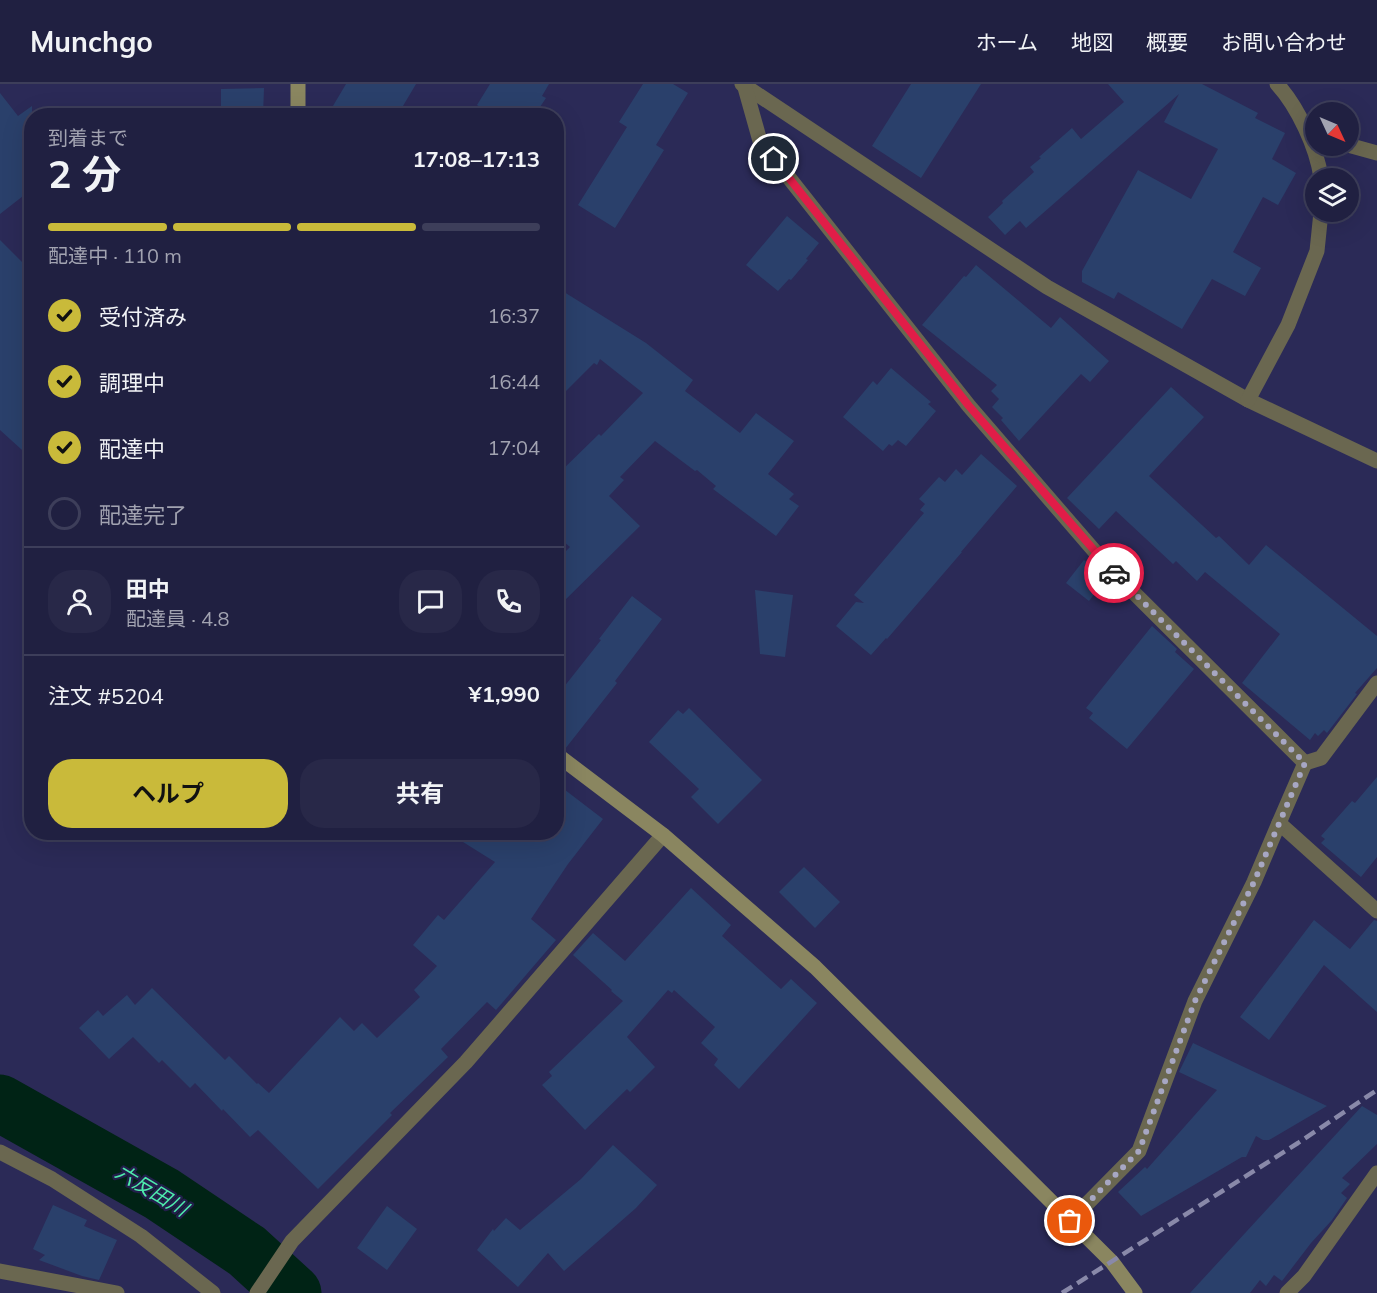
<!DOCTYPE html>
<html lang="ja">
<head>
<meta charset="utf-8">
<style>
  :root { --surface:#202041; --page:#282848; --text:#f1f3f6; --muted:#a2a3b1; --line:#3d3e5a; --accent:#c9ba3a }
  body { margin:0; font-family:Mulish,"Noto Sans JP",sans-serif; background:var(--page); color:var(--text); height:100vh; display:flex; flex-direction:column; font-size:22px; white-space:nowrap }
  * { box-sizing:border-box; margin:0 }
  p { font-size:20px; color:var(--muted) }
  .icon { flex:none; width:33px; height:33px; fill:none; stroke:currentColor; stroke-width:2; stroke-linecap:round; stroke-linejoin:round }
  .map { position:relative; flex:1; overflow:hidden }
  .details { position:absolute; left:24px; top:24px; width:540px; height:732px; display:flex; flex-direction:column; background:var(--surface); border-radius:24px; box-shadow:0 6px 24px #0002,0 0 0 2px var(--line) }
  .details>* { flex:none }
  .needle { width:39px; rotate:134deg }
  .tools { position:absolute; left:1305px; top:18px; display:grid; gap:12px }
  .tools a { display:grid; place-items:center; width:54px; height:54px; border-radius:50%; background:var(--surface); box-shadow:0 6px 24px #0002,0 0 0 2px var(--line); font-size:30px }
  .pin { position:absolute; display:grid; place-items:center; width:51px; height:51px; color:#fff; margin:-26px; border:3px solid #fff; border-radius:50%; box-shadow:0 2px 6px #0007 }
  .courier { position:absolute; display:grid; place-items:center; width:60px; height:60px; margin:-30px; border:4px solid #e11d48; border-radius:50%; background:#fff; color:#222; box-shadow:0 2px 8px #0007 }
  .head em { font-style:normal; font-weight:700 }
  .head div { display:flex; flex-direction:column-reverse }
  .head { display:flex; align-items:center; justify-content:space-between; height:102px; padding:0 24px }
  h1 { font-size:39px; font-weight:700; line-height:45px }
  .bar { display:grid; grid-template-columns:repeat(4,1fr); gap:9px 6px; align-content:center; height:72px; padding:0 24px }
  .bar i { height:8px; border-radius:4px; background:var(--line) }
  .bar .on { background:var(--accent) }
  .bar p { grid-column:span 4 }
  .line { display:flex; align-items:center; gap:15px; padding:0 24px; border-top:2px solid var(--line) }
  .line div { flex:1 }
  .round { display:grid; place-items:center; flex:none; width:63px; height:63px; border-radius:24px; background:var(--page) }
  ol { padding:0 24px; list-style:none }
  li { display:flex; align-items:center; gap:18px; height:66px }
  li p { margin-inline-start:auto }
  li .icon { padding:6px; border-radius:50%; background:var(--accent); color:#111; stroke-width:4 }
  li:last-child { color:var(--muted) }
  li i { width:33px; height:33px; border:3px solid var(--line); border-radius:50% }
  .primary-button { display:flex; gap:12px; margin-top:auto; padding:12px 24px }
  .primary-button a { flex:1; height:69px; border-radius:24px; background:var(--accent); color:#111; font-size:24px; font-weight:700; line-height:69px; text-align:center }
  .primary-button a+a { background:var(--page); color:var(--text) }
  header { display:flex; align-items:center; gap:36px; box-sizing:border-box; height:84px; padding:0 30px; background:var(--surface); border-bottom:2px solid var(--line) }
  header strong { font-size:28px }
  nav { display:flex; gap:33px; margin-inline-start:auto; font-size:21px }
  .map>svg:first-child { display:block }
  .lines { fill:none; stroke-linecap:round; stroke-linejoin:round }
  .river { stroke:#002315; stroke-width:57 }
  .building { fill:#2a406b }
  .street { stroke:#6a6750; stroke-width:15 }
  .secondary { stroke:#8a8660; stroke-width:15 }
  .rail { stroke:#8989a9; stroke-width:4.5; stroke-dasharray:12 6; stroke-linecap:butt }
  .done { stroke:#a7a7c3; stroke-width:6; stroke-dasharray:0 10.8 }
  .route { stroke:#e11d48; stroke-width:8 }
  .labels { text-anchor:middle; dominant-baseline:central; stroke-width:4.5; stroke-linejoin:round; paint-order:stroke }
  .water-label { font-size:20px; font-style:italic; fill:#4eebac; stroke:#221f4b }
</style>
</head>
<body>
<header>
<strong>Munchgo</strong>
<nav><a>ホーム</a><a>地図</a><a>概要</a><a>お問い合わせ</a></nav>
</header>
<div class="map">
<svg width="1377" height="1209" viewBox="0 0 1377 1209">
  <rect width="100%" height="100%" fill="#2b2a57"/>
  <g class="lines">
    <polyline class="river" points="0,1019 162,1110 247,1167 293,1209"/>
  </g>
  <g class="building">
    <polygon points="346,0 416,0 397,32 327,32"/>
    <polygon points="490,0 549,0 542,12 546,14 534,32 493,32 477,21"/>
    <polygon points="643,0 673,0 688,9 656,61 664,66 615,144 578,121 627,43 619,38"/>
    <polygon points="911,0 981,0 921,94 872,62"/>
    <polygon points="1108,0 1202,0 1258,29 1255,34 1285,49 1272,75 1296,89 1278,121 1263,113 1233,168 1261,184 1245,212 1212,195 1182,245 1118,208 1114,215 1082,198 1082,187 1138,86 1191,115 1218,65 1164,38 1179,10 1026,144 1020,137 1005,151 988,133 1003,119 1002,117 1034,88 1030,83 1041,74 1039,73 1072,44 1081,55 1124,18"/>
    <polygon points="264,4 263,32 221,32 221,5"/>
    <polygon points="0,9 18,32 32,22 32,105 0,130"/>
    <polygon points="787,132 819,159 806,175 808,176 791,196 789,195 778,207 746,181"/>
    <polygon points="0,156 32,188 32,375 0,346"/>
    <polygon points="976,181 1051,244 1060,233 1109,277 1090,298 1081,290 1019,357 1001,336 1003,334 992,323 999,315 991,307 997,301 922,241 964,192 966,193"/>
    <polygon points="556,203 646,259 693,296 685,307 740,349 756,329 794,357 768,390 794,410 789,415 799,422 776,452 713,405 716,402 697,386 695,387 655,357 620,393 624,396 609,412 640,442 556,525 556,477 570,463 556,451 556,392 599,350 601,352 643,309 600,275 597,281 594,279 556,317"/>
    <polygon points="891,284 931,318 928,320 936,327 906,362 898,356 892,362 889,360 883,367 843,333 873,297 877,301"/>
    <polygon points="1171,303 1204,333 1149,392 1216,454 1219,452 1249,481 1266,461 1377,552 1377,584 1355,609 1357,610 1327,649 1324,646 1318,652 1315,649 1310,656 1242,599 1280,550 1205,488 1197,497 1176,477 1173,480 1116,427 1099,445 1067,414"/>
    <polygon points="981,370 1017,402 961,468 962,468 887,555 886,554 871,571 836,542 856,518 864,519 854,511 924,429 920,426 925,420 919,415 939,393 945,398 956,385 962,391"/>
    <polygon points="1084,476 1106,495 1089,517 1066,499"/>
    <polygon points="755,506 793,511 785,573 760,570"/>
    <polygon points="632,512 662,535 615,597 617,599 565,665 556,660 556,613 601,556 599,555"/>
    <polygon points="1152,542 1177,565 1175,568 1194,585 1127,665 1089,634 1093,629 1086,624"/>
    <polygon points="689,624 762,696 718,740 691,713 699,705 649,658 678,626 683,630"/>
    <polygon points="1377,693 1377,773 1361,793 1321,759 1325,755 1321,752 1352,717 1355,719"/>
    <polygon points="556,699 603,735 568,780 531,835 556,856 496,926 487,918 441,965 448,973 390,1029 392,1031 318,1105 258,1046 250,1053 223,1025 222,1027 195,999 190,1004 162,976 159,979 133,953 109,975 79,944 98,926 103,932 127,911 135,921 152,904 225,976 229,972 257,1000 258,999 269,1009 340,933 354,947 362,939 377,954 420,913 414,906 437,882 413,861 438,831 444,836 495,778 447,748 556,748"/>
    <polygon points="804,783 840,818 815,844 779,808"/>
    <polygon points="691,804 731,841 722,852 781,905 791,895 817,919 739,1005 714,981 718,975 701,959 715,943 674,906 672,909 668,906 627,953 655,983 630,1008 627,1005 585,1046 542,1001 552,992 549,988 623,917 611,907 612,906 573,871 593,849 625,877"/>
    <polygon points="1314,836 1350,865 1374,836 1377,837 1377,928 1324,881 1269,956 1240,933"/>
    <polygon points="1193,959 1327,1022 1269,1056 1263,1056 1256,1052 1246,1073 1242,1073 1141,1132 1118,1108 1145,1083 1147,1085 1217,1006 1179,988"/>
    <polygon points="1362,1022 1377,1031 1377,1060 1342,1094 1350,1100 1341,1109 1347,1114 1332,1136 1311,1159 1282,1197 1274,1191 1266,1202 1260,1196 1250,1209 1190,1209"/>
    <polygon points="613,1061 657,1101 636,1124 564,1187 548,1169 518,1203 477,1166 493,1145 494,1147 506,1134 520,1146 581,1095"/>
    <polygon points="53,1121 87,1136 84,1142 117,1156 99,1196 82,1192 39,1176 45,1171 33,1165"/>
    <polygon points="387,1122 417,1145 387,1186 357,1164"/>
  </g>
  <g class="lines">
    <g class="street">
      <polyline points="742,0 1047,203 1248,316 1377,377"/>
      <polyline points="744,0 760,57 969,322 1110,485 1305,679 1279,739 1377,827"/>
      <path d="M1277 0C1298 23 1317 64 1321 94"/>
      <polyline points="1348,61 1377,69"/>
      <polyline points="1248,316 1288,241 1317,167 1321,128"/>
      <polyline points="1305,679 1321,674 1377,599"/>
      <polyline points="0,1068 52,1095 141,1152 213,1209"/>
      <polyline points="1070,1137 1139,1067 1195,917 1254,798 1279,739"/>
      <polyline points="0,1187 117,1209"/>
      <polyline points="257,1209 292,1157 466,978 663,751"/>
      <polyline points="1287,1209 1304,1192 1377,1089"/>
    </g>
    <g class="secondary">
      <polyline points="298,32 298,0"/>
      <polyline points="556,670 663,751 815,883 1112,1178 1135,1209"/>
    </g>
    <polyline class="rail" points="1062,1209 1298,1059 1377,1006"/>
  </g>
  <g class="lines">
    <polyline class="done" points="1070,1137 1139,1067 1195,917 1254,798 1305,679 1114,489"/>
    <polyline class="route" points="774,75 969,322 1114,489"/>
  </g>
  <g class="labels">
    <g class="water-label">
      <text transform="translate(152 1106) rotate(31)">六反田川</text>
    </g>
  </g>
</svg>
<div class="tools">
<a><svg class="needle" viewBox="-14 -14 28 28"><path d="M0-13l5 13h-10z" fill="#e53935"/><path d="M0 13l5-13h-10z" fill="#a2a3b1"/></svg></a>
<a><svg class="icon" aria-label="layers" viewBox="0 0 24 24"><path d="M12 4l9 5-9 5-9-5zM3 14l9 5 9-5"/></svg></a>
</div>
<div class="pin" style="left:1070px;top:1137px;background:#ea580c"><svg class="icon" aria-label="bag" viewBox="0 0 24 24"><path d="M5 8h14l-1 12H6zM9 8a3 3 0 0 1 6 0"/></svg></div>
<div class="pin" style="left:774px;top:75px;background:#1f2937"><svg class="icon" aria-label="home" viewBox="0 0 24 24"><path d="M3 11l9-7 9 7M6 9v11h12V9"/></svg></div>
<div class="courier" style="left:1114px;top:489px"><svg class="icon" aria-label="car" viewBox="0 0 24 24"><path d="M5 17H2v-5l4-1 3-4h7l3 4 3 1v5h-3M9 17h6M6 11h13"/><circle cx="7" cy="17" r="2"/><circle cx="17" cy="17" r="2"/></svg></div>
<section class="details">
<div class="head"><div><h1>2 分</h1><p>到着まで</p></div><em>17:08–17:13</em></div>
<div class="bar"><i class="on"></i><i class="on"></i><i class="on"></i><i></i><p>配達中 · 110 m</p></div>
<ol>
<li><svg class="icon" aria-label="check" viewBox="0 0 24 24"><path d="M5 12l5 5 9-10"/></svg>受付済み<p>16:37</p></li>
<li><svg class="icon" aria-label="check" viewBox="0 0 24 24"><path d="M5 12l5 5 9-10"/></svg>調理中<p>16:44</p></li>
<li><svg class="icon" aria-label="check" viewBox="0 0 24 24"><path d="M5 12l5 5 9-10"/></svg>配達中<p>17:04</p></li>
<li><i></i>配達完了</li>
</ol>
<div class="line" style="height:108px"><a class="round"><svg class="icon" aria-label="person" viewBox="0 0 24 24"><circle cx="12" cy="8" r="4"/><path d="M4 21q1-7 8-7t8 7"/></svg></a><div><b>田中</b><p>配達員 · 4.8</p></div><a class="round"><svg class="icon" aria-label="chat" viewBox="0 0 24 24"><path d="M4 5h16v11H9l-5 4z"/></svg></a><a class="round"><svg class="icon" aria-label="phone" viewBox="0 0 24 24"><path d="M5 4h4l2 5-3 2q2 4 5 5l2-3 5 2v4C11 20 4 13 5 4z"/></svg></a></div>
<div class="line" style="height:78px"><div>注文 #5204</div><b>¥1,990</b></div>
<div class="primary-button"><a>ヘルプ</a><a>共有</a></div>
</section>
</div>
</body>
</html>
